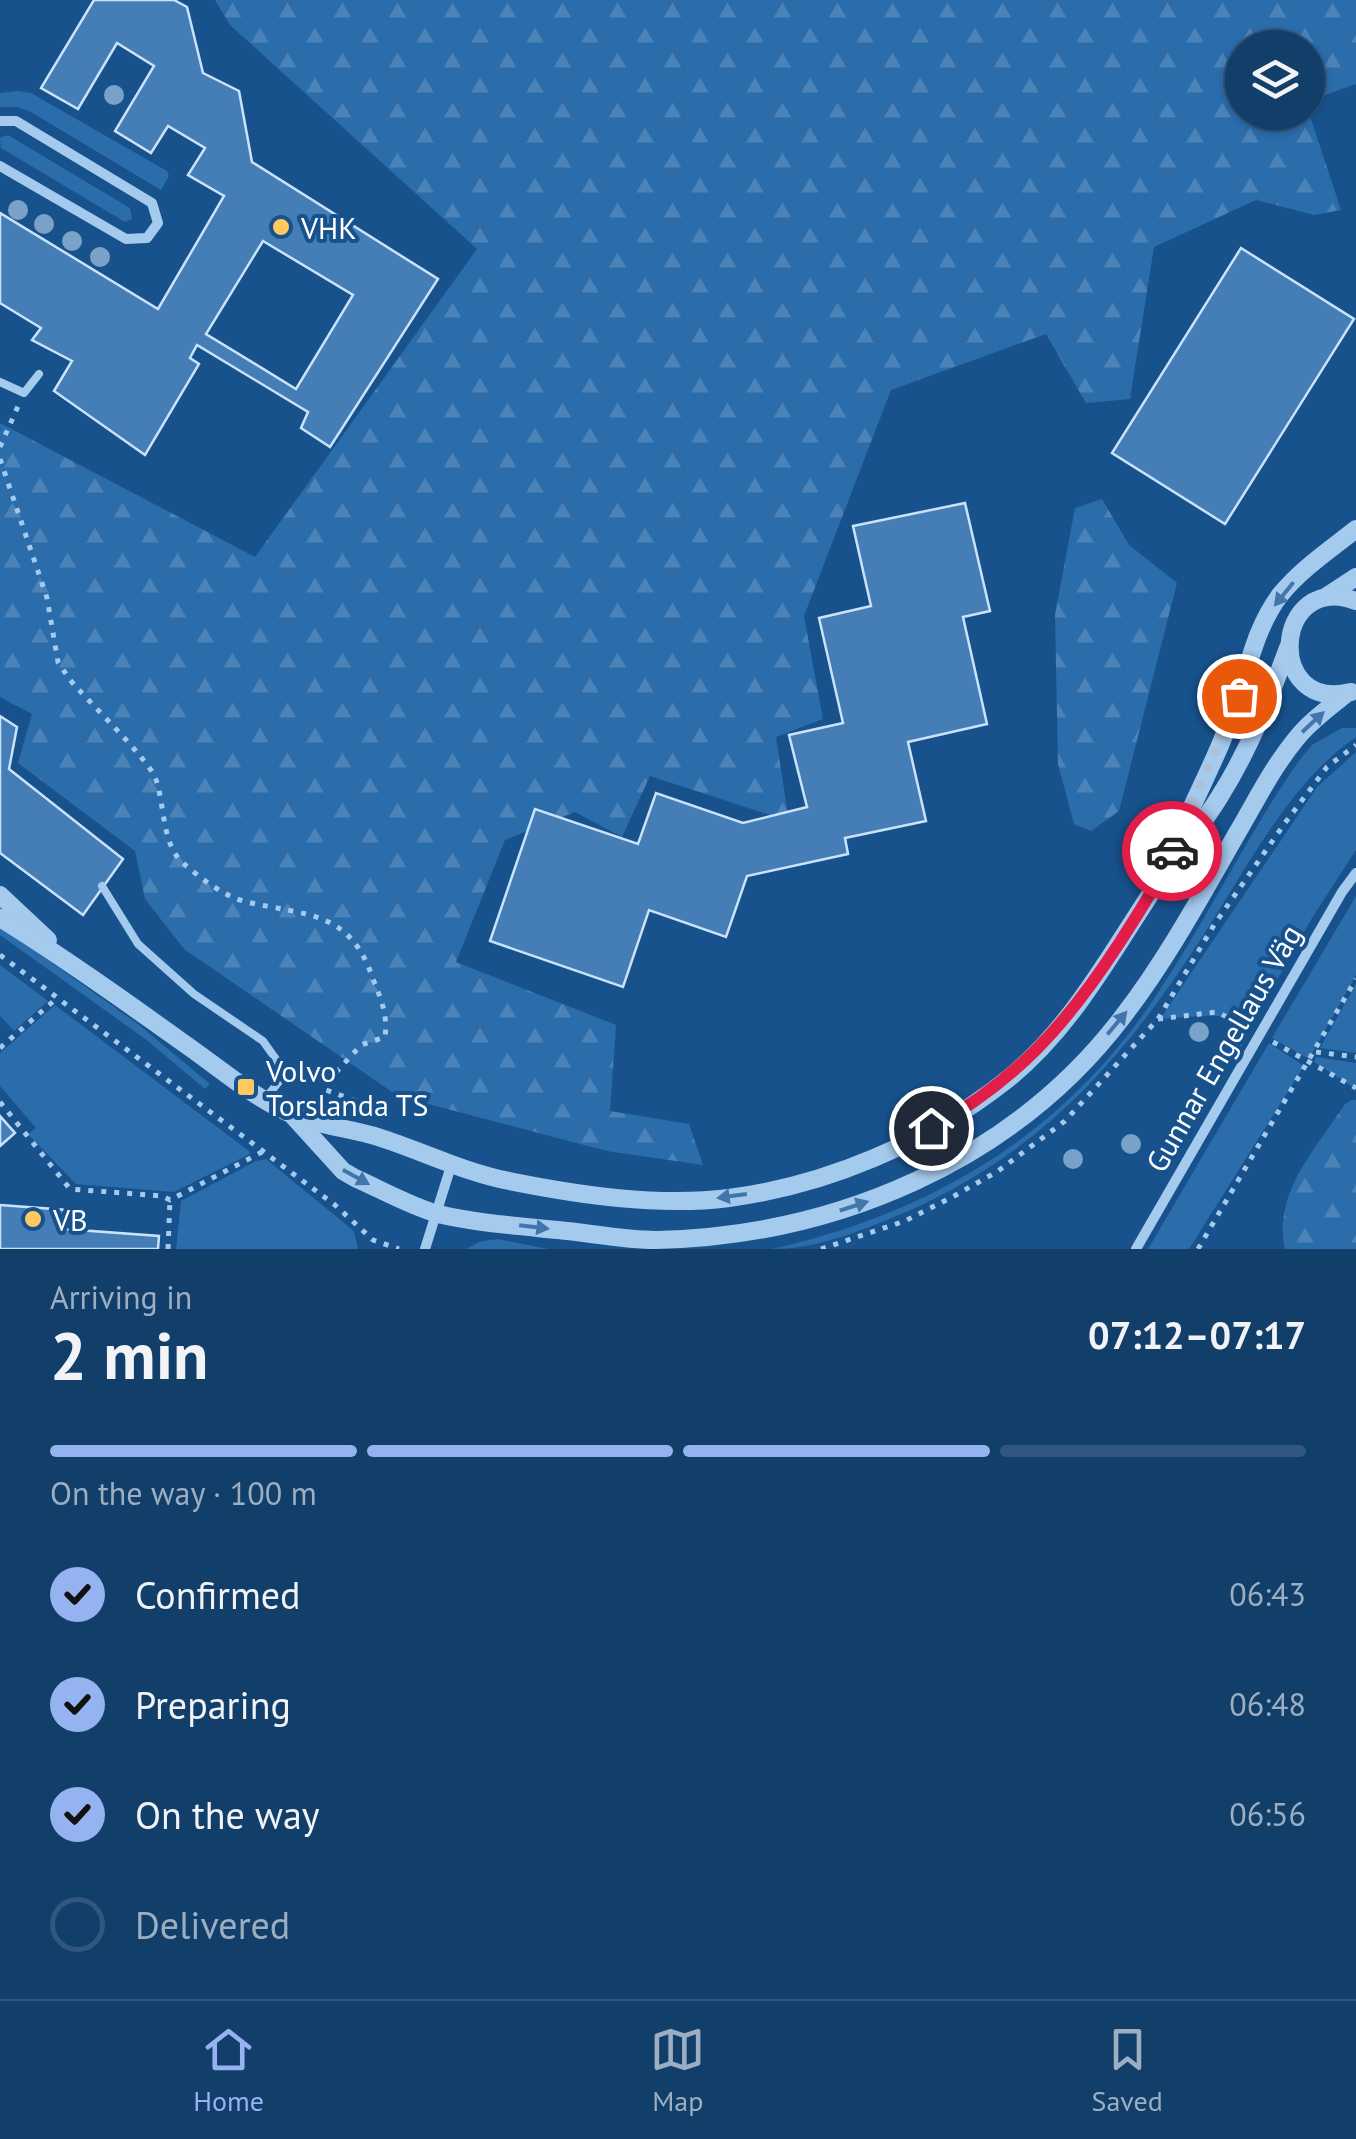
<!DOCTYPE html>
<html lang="en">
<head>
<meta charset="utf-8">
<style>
  :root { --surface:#123e6a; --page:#1f4972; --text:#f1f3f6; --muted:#9caec1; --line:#31577e; --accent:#95b2f1 }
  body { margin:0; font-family:"PT Sans",sans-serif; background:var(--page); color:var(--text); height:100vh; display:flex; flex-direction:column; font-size:38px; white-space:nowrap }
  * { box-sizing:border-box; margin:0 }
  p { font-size:32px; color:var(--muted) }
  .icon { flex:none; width:55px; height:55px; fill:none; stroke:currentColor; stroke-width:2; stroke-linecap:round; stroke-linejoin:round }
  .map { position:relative; height:1249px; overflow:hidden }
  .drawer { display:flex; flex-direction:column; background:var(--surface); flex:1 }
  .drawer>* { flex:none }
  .buttons { position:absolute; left:1225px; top:30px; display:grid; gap:20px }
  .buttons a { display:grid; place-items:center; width:100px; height:100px; border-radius:50%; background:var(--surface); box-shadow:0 2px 8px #0004,0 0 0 2px var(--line); font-size:50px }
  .pin { position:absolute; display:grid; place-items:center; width:85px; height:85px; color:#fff; margin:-42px; border:5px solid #fff; border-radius:50%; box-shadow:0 2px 10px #0007 }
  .courier { position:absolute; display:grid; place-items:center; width:100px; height:100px; margin:-50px; border:8px solid #e11d48; border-radius:50%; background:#fff; color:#222; box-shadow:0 2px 12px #0007 }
  .summary em { font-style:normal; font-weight:800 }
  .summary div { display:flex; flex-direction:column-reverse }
  .summary { display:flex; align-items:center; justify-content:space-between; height:170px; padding:0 50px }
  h1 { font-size:65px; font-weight:800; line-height:75px }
  .bar { display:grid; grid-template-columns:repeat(4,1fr); gap:15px 10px; align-content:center; height:120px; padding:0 50px }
  .bar i { height:12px; border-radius:8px; background:var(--line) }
  .bar .selected { background:var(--accent) }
  .bar p { grid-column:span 4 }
  ol { padding:0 50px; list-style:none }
  li { display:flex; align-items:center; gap:30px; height:110px }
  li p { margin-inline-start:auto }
  li .icon { padding:10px; border-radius:50%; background:var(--accent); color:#111; stroke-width:4 }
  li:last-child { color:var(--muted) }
  li i { width:55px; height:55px; border:5px solid var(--line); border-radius:50% }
  .dock { display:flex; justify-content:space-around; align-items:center; height:140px; border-top:2px solid var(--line); background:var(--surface); font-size:28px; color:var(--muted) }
  .dock a { display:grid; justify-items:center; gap:5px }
  .dock .selected { color:var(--accent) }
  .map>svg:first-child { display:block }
  .green { fill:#2b6cab }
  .forest { fill:url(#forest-firs) }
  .building { fill:#457eb7; stroke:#cae3fa; stroke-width:2.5; fill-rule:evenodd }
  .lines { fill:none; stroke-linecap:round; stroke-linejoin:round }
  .path { stroke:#a4caee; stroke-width:5; stroke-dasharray:5 8; stroke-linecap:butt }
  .service { stroke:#a4caee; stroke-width:8 }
  .minor { stroke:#a4caee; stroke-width:10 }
  .tertiary { stroke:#a4caee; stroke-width:18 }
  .tree { fill:#7aa2c9 }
  .oneway { fill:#4276aa }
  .done { stroke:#aec2d7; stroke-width:10; stroke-dasharray:0 18 }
  .route { stroke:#e11d48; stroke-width:12 }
  .poi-dot { fill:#ffc961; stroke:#18528d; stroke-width:4 }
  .labels { text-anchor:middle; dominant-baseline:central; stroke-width:8; stroke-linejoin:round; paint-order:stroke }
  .poi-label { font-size:30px; fill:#fff; stroke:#18528d; text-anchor:start }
  .street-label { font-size:30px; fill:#fff; stroke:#18528d }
</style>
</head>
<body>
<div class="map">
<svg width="1356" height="1249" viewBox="0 0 1356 1249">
  <defs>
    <pattern id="forest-firs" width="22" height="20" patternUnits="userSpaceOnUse" patternTransform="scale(2.5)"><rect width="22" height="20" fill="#2b6cab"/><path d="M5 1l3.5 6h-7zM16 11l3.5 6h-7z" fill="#4b82b8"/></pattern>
  </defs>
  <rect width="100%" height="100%" fill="#18528d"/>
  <g class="green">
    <polygon points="18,91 31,93 167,171 169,176 161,190 31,112 17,107 0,107 0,93"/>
    <polygon points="8,135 130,208 132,219 125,222 1,148 0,138"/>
    <path d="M1342 728H1356V737C1288 784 1248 867 1204 934 1120 1066 1031 1164 882 1222 846 1236 811 1249 772 1249 934 1212 1068 1132 1159 991 1209 916 1249 831 1301 758L1312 745Z"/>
    <path d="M1356 752V850L1312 918 1252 1024C1219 1011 1194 1017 1160 1019L1317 787Z"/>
    <polygon points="1356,896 1356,975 1309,1059 1272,1038"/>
    <polygon points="0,926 138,1024 210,1084 205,1089 148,1041 0,935"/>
    <polygon points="0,965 48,1001 14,1031 0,1016"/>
    <polygon points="1356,984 1356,1053 1320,1048"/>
    <polygon points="55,1005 249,1151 250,1154 174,1192 76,1184 28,1134 36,1128 0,1086 0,1053"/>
    <polygon points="1269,1043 1304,1066 1189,1249 1148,1249"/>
    <polygon points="1316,1057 1356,1063 1356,1089 1314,1062"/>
    <polygon points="266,1159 354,1231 358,1249 176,1249 181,1201 256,1161"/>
    <polygon points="498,1239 548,1249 466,1249 479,1242"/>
  </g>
  <g class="forest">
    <polygon points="215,0 1356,0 1356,84 1308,101 1308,48 1242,48 1242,112 1308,112 1308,110 1341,210 1314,215 1256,200 1154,247 1130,399 1086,403 1046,334 891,390 804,616 823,719 776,737 788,815 770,815 650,776 622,837 575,812 505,840 456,962 616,1025 610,1111 689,1124 703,1165 607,1151 398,1096 184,949 145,899 135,851 18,763 32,714 0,697 0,423 255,557 477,249 230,25"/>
    <polygon points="1102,499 1129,545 1177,583 1119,811 1091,831 1074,824 1058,764 1055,615 1075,508"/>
    <path d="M1352 1100H1356V1249H1285C1273 1192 1316 1149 1345 1104Z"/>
  </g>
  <g class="building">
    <path d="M94 0H174L187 7 203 73 239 91 252 162 438 279 330 447 301 428 308 412 197 345 190 358 199 364 145 455 54 391 72 361 32 340 41 328 0 303V213L158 309 224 196 188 175 205 148 168 126 151 153 115 131 154 66 117 43 78 109 41 88ZM263 241 353 295 296 389 206 334Z"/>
    <polygon points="1241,248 1354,319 1225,524 1112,453"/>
    <polygon points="965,503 990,611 963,617 987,724 908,742 926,821 845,838 848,854 747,876 726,937 649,910 623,987 490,941 535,809 638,844 656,793 743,823 807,807 789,735 843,723 819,618 871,606 853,526"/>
    <polygon points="0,716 17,727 9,769 123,859 83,915 0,853"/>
    <polygon points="321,1066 329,1073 321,1081 314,1074"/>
    <polygon points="0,1116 15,1133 0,1146"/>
    <polygon points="0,1205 67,1210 65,1229 159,1236 158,1249 0,1249"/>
  </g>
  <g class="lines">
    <g class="path">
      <polyline points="0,447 19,404"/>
      <path d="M0 459 47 598 58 662 70 680C87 700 146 757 155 777 165 802 161 844 183 863 200 878 225 897 247 902 307 916 350 910 373 979 381 999 388 1015 385 1037L361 1045 330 1079 326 1090 381 1110 384 1119"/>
      <polyline points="0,955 335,1205 373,1240 399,1249"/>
      <polyline points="1158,1019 1217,1012 1246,1027"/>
      <polyline points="1273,1042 1356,1088"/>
      <polyline points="0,1048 57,998"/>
      <polyline points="1316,1052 1356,1057"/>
      <polyline points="0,1102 70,1189 162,1196 170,1200 262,1152"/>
      <polyline points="168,1249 170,1200"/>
      <polyline points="821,1249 905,1221 956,1195 998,1171 1065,1121 1158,1019 1214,925 1285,823 1327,767 1356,745"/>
      <polyline points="1198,1249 1356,979"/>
    </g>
    <g class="service">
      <polyline points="0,382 24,393 39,374"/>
      <polyline points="102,886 138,944 194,994 263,1041 278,1062 281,1079 265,1099"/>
    </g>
    <g class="minor">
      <polyline points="0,121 16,121 152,203 158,223 147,238 126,239 0,166"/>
      <polyline points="425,1249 451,1166"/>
      <polyline points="1136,1249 1342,892 1356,873"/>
    </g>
    <g class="tertiary">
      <polyline points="1327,596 1356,577"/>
      <path d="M1351 692C1264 714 1273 570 1356 601"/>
      <path d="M1172 851C1193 801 1224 745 1239 694 1250 660 1258 624 1280 595 1301 569 1331 549 1356 529"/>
      <polyline points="0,895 48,940"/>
      <path d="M0 918C63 957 122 999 182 1042 217 1066 252 1097 291 1114 318 1126 350 1128 378 1137 422 1151 463 1172 509 1181 579 1195 658 1207 729 1198 827 1185 926 1143 1004 1082 1072 1029 1111 952 1158 883 1178 853 1202 826 1220 796 1249 750 1269 699 1288 648"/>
      <path d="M293 1116 343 1171 355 1178C382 1190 410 1206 438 1214 476 1223 519 1226 558 1230 590 1233 624 1240 656 1240 836 1236 1014 1161 1124 1015 1167 959 1201 896 1236 835 1255 803 1272 768 1296 739 1310 721 1329 708 1347 693"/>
    </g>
  </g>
  <g class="tree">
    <circle cx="114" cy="95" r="10"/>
    <circle cx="18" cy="210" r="10"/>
    <circle cx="44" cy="224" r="10"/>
    <circle cx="72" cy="241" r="10"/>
    <circle cx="100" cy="257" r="10"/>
    <circle cx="1199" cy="1032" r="10"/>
    <circle cx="1232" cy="1043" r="10"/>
    <circle cx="1131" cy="1144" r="10"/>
    <circle cx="1073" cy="1159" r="10"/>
  </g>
  <defs><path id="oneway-solid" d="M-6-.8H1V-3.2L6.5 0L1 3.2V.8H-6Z" transform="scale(2.5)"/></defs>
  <g class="oneway">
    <use href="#oneway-solid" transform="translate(1284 594) rotate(129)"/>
    <use href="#oneway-solid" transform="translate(1313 722) rotate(-43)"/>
    <use href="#oneway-solid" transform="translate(1117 1023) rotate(-50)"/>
    <use href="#oneway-solid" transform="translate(356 1177) rotate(29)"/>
    <use href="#oneway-solid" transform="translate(732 1196) rotate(172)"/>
    <use href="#oneway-solid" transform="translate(854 1206) rotate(-18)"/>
    <use href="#oneway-solid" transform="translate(534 1227) rotate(7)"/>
  </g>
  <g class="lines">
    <polyline class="done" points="1172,851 1239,696"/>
    <path class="route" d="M931 1128C1015 1082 1066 1025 1118 945 1138 914 1157 885 1172 851"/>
  </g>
  <g class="poi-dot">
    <circle cx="281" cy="227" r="10"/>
    <rect x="236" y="1077" width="20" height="20" rx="5"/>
    <circle cx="33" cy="1219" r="10"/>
  </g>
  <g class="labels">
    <g class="poi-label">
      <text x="301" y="227">VHK</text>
      <text x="266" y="1070">Volvo<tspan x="266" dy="34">Torslanda TS</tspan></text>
      <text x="53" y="1219">VB</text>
    </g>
    <g class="street-label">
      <text transform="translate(1223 1048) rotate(-60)">Gunnar Engellaus Väg</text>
    </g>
  </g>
</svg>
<div class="buttons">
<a><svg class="icon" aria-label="layers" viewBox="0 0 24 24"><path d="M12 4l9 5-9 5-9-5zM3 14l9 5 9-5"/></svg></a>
</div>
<div class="pin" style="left:1239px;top:696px;background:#ea580c"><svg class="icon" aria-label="bag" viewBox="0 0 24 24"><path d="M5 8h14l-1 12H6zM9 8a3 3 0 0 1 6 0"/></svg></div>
<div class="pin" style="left:931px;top:1128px;background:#1f2937"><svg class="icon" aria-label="home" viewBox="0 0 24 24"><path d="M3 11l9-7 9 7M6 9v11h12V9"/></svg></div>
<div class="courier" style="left:1172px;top:851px"><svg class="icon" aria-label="car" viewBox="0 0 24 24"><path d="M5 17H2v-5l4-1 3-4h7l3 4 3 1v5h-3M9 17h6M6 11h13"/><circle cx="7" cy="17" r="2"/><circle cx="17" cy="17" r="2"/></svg></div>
</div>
<section class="drawer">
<div class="summary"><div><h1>2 min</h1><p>Arriving in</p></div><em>07:12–07:17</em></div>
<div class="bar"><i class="selected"></i><i class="selected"></i><i class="selected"></i><i></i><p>On the way · 100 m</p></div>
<ol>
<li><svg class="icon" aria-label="check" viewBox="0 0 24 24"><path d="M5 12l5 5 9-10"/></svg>Confirmed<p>06:43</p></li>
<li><svg class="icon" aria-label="check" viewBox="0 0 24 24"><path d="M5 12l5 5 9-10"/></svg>Preparing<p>06:48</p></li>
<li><svg class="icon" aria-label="check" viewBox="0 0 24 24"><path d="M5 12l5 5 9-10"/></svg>On the way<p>06:56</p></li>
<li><i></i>Delivered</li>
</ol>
</section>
<nav class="dock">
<a class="selected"><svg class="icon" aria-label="home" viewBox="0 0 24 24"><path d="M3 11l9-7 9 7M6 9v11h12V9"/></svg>Home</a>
<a><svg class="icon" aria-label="map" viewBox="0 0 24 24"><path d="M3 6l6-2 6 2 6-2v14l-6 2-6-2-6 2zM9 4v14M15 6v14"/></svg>Map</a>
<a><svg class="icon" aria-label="saved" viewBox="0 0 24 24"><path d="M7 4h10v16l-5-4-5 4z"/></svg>Saved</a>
</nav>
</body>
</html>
